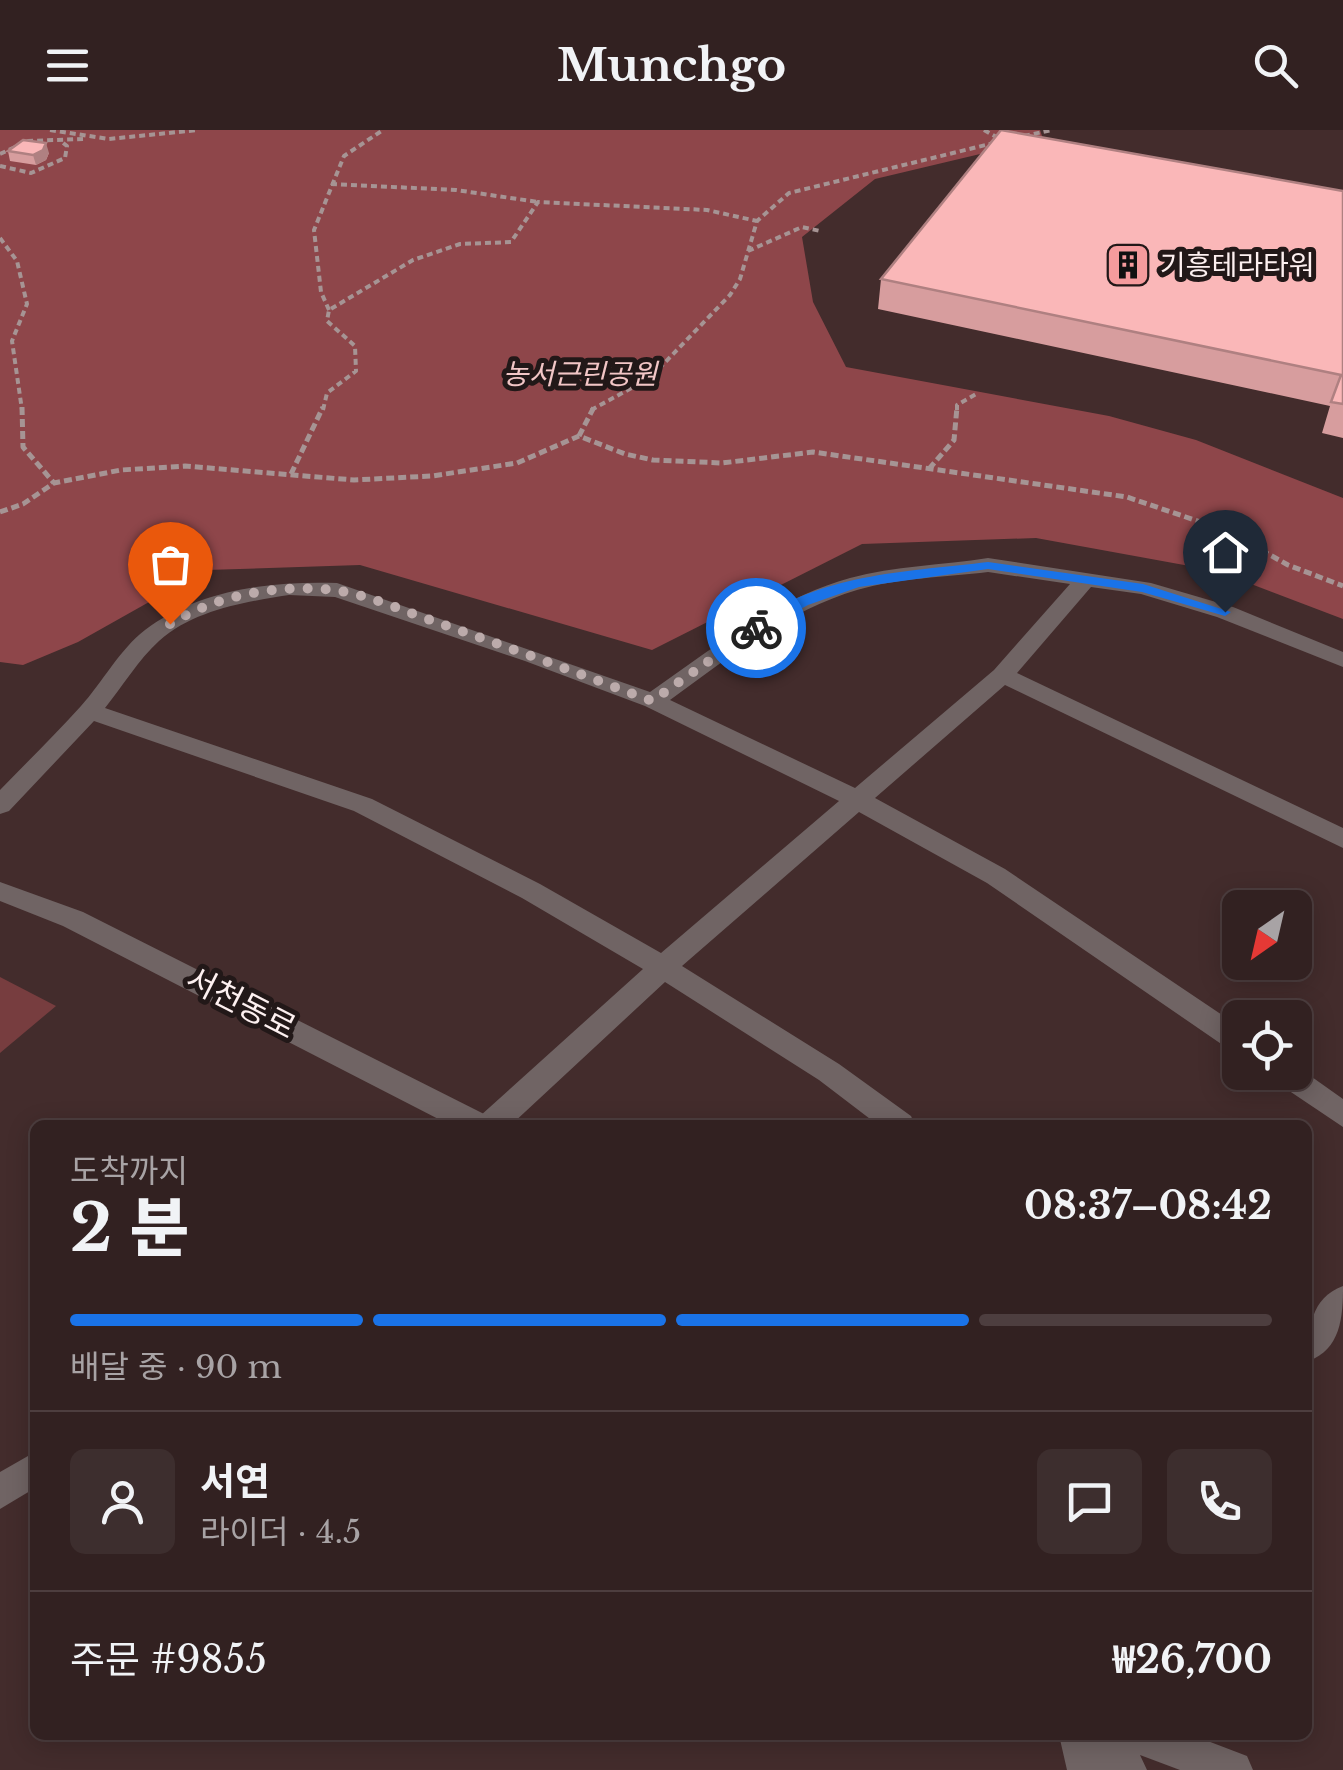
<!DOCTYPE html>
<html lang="ko">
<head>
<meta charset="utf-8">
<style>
  :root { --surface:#322121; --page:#3d2e2e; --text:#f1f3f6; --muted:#a8a3a5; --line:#4d3e3f; --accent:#1a73e8 }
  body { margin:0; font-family:"Libre Baskerville","Noto Sans KR",serif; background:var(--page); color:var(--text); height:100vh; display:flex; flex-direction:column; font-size:38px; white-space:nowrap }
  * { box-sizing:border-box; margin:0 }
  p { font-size:32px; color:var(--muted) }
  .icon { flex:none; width:55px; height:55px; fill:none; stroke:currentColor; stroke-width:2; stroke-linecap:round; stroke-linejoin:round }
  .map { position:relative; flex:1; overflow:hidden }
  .sheet { position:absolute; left:30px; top:990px; width:1282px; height:620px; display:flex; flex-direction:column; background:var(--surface); border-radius:15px; box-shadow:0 5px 25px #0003,0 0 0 2px var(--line) }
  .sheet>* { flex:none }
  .needle { width:65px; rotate:214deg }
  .tools { position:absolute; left:1222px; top:760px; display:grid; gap:20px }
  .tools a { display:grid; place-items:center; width:90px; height:90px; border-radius:15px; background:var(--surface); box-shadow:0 5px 25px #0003,0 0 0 2px var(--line); font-size:50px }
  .pin { position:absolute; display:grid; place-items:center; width:85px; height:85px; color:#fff; margin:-102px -42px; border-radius:50% 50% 50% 0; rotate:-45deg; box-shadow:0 0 10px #0007 }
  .pin .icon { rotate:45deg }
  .courier { position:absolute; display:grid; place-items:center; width:100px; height:100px; margin:-50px; border:8px solid #1a73e8; border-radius:50%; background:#fff; color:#222; box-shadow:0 2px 12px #0007 }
  .head em { font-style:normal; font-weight:800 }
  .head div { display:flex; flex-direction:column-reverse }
  .head { display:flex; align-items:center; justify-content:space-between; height:170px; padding:0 40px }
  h1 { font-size:65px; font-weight:800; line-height:75px }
  .bar { display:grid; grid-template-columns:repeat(4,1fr); gap:15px 10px; align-content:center; height:120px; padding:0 40px }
  .bar i { height:12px; border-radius:8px; background:var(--line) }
  .bar .selected { background:var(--accent) }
  .bar p { grid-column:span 4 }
  .line { display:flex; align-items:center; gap:25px; padding:0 40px; border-top:2px solid var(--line) }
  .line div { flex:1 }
  .round { display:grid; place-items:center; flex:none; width:105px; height:105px; border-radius:15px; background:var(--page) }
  header { display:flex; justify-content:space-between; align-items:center; height:130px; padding:0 40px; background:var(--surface); font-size:45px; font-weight:800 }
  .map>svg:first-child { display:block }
  .green { fill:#773d3f }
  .forest { fill:#8e464a }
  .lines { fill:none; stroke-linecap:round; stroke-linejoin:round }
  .path-far1 { stroke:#a69494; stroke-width:4; stroke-dasharray:6 4; stroke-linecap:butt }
  .path { stroke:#a69494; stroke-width:5; stroke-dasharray:8 4; stroke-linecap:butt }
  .service { fill:#706464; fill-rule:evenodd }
  .minor { fill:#706464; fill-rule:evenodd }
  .tertiary { fill:#706464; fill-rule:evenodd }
  .wall { fill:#d79d9e }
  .shaded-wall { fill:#af8081 }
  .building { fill:#fab7b8; stroke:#af8081; stroke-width:2.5 }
  .route { fill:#1a73e8 }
  .done { stroke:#bcabab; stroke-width:10; stroke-dasharray:0 18 }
  .labels { text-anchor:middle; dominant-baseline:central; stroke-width:10; stroke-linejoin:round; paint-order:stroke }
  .far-poi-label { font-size:28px; fill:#fdf0f0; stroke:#221818; text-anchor:start }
  .far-park-label { font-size:28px; font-style:italic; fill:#f2c6c6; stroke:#221818 }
  .street-label { font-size:32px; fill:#fdf0f0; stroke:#221818 }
</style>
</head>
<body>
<header><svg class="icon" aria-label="menu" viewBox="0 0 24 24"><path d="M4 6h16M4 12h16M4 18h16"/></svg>Munchgo<svg class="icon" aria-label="search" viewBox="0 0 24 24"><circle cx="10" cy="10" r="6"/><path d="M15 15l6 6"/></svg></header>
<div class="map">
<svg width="1343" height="1640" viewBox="0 0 1343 1640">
  <rect width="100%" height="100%" fill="#432c2c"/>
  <polygon class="green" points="0,847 56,876 0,923"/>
  <polygon class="forest" points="0,0 1040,0 1043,9 875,49 802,107 813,172 846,237 1109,286 1196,310 1343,368 1343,489 1217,441 1036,408 862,414 652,520 360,435 206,440 78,512 23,535 0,532"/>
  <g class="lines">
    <g class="path-far1">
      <polyline points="50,0 109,9 198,0"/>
      <polyline points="984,0 1000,9"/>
      <polyline points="1024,6 1052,0"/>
      <polyline points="0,24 28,11 83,9"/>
      <polyline points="0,36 31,43 65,28 67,16 62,12"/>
      <polyline points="331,54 456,60 538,72"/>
      <polyline points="0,108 17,131 27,174 12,211 22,280"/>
      <polyline points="748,121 802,97 820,101"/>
      <polyline points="329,180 321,162 314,100 344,26 383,0"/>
      <polyline points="323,280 327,263 356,241 355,216 327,191 329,180 413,130 460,114 511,112 538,72 707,80 757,91"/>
      <polyline points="591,280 650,248 730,165 740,149 757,91 789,63 998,12"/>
      <polyline points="957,280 957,275 978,263"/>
    </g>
    <g class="path">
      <polyline points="22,277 23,317 54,353"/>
      <polyline points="579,306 594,277"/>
      <polyline points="929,339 954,310 957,277"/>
      <polyline points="291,344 323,277"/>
      <polyline points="0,382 23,374 54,353 121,340 185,336 354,350 432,346 517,333 579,306 625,324 653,330 722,333 813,322 1127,367 1227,401 1288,435 1343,456"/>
    </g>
    <polygon class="service" points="35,1322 35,1358 0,1379 0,1342"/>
    <g class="minor">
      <path d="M988 428 1151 453 1233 477 1343 522V537L1217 487 1141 464 1091 457 1017 543 1343 698V718L1005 555 875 668 1005 739 1240 897V923L1230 920 987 753 859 682 682 836 839 934 911 986 915 995H878L819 950 665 852 511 995H476L480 986 643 839 522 768 354 681 94 591 9 681 0 684V660C27 632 55 605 81 576 102 553 120 519 145 500 200 459 272 451 337 453L650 562C714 517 775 469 850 448 894 436 943 435 988 428ZM988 442 1070 454 994 540 855 658 670 570C729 527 787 481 857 460 898 448 946 447 988 442ZM289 465 335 467 525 531 645 576 839 671 661 823 540 754 372 669 105 578C122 557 139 529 159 511 194 480 245 472 289 465Z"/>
      <polygon points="1295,935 1343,969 1343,997 1273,950 1269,942 1295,942"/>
      <path d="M1343 1156C1343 1186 1341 1220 1308 1231 1308 1200 1310 1168 1343 1156Z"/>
    </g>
    <g class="tertiary">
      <polygon points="0,752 83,782 488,986 492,995 450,995 63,796 0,771"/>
      <polygon points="1059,1605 1192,1605 1247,1626 1253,1640 1180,1640 1140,1625 1147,1640 1067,1640"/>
    </g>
  </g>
  <g class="wall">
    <polygon points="8,21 49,23 46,30 36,35 10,31"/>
    <polygon points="1343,61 1343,308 1322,303 1330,276 878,179 881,149"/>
  </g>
  <polygon class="shaded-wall" points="46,13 49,23 46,30 36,35 33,25"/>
  <g class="building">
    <polygon points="1001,0 1343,61 1343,274 1331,272 1341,245 881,149"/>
    <polygon points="23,10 46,13 43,20 33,25 8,21"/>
  </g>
  <path class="route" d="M988 432 1143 454 1231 482 1225 486 1142 462 988 439 859 457 808 475 761 501 750 498C813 443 909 442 988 432Z"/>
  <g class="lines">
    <path class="done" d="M170 494C217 465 278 454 333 460 367 464 403 481 436 492 508 517 580 544 652 571L756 498"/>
  </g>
  <defs>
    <g id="building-square" transform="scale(2.25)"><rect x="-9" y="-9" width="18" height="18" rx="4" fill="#f59b9d" stroke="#221818"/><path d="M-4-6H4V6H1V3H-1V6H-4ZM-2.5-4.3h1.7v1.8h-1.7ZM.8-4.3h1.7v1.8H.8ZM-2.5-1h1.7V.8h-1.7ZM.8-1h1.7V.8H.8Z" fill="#111"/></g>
  </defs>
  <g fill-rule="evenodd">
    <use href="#building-square" x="1128" y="135"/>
  </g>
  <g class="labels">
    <g class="far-poi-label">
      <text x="1160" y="135">기흥테라타워</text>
    </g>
    <g class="far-park-label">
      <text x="580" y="244">농서근린공원</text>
    </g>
    <g class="street-label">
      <text transform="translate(241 873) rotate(27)">서천동로</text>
    </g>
  </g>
</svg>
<div class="tools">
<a><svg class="needle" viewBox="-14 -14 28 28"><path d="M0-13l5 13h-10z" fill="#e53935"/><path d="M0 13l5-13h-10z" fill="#a8a3a5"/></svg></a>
<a><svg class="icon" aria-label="locate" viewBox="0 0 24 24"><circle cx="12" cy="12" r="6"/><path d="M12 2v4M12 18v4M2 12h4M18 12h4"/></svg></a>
</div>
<div class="pin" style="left:170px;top:494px;background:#ea580c"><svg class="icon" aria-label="bag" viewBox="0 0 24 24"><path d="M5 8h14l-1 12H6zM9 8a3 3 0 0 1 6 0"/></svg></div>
<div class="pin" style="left:1225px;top:482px;background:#1f2937"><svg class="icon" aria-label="home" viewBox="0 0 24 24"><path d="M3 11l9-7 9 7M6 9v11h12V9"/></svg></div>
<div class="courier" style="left:756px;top:498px"><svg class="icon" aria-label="bike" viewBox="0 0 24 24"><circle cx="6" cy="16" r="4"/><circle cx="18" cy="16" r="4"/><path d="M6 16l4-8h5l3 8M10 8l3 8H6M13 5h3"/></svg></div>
<section class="sheet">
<div class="head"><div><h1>2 분</h1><p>도착까지</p></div><em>08:37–08:42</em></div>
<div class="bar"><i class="selected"></i><i class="selected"></i><i class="selected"></i><i></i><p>배달 중 · 90 m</p></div>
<div class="line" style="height:180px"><a class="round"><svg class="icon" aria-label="person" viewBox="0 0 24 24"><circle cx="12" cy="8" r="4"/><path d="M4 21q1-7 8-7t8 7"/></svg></a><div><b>서연</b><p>라이더 · 4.5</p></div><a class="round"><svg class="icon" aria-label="chat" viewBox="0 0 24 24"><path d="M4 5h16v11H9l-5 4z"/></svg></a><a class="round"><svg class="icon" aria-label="phone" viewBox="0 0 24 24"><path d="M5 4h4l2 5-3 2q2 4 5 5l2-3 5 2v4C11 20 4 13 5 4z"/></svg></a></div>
<div class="line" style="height:130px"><div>주문 #9855</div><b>₩26,700</b></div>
</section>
</div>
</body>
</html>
